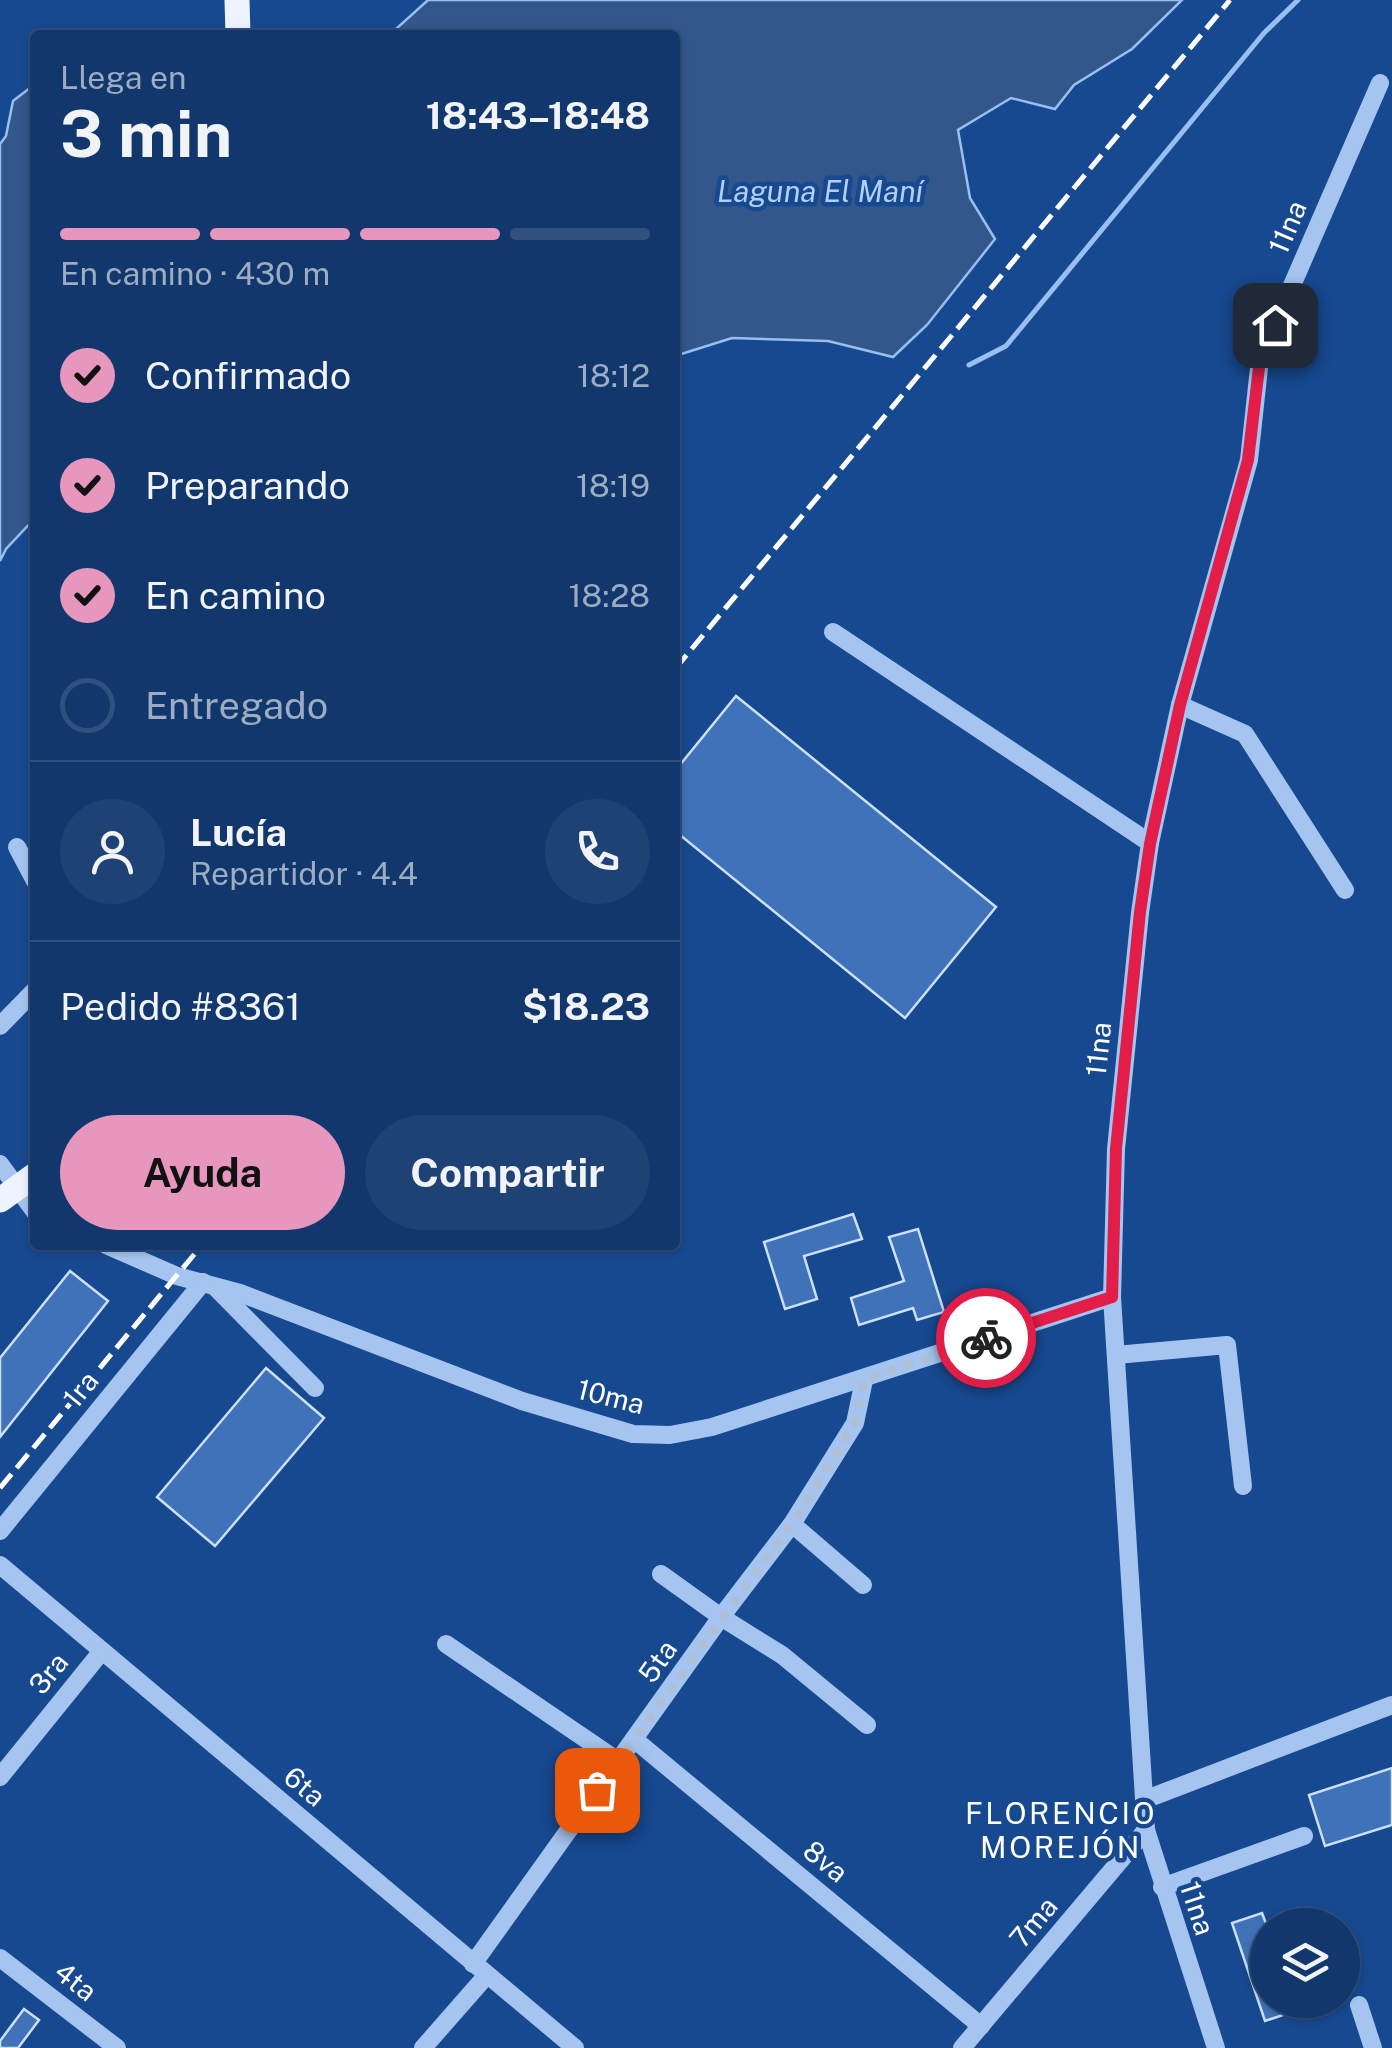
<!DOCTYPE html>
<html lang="es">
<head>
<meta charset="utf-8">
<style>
  :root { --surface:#11376c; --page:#1e4274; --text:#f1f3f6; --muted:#9cacc2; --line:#30517f; --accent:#e797bd }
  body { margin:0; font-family:"Public Sans",sans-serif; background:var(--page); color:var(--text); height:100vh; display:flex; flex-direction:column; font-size:38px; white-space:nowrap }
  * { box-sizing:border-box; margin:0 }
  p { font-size:32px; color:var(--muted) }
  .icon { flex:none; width:55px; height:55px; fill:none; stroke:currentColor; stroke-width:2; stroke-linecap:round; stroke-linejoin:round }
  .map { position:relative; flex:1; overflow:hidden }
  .sheet { position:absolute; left:30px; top:30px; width:650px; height:1220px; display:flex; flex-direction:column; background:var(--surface); border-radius:10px; box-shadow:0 2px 8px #0004,0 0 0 2px var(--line) }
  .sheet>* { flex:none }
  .controls { position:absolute; left:1250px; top:1908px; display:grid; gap:20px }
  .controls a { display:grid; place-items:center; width:110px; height:110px; border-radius:50%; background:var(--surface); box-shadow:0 2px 8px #0004,0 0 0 2px var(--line); font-size:50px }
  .pin { position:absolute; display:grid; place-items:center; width:85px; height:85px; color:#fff; margin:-42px; border-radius:20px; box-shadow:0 5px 15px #0006 }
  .courier { position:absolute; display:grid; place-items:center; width:100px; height:100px; margin:-50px; border:8px solid #e11d48; border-radius:50%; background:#fff; color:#222; box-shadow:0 2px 12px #0007 }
  .summary em { font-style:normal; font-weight:700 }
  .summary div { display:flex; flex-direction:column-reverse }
  .summary { display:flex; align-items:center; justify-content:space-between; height:170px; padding:0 30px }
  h1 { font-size:65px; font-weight:700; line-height:75px }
  .bar { display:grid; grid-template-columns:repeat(4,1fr); gap:15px 10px; align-content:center; height:120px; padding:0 30px }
  .bar i { height:12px; border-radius:8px; background:var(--line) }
  .bar .on { background:var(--accent) }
  .bar p { grid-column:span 4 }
  .line { display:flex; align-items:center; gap:25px; padding:0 30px; border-top:2px solid var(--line) }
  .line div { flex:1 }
  .round { display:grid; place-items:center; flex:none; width:105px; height:105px; border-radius:52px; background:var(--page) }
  ol { padding:0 30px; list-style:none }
  li { display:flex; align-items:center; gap:30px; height:110px }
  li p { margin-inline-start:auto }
  li .icon { padding:10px; border-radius:50%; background:var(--accent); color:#111; stroke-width:4 }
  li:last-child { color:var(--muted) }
  li i { width:55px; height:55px; border:5px solid var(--line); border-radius:50% }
  .primary-button { display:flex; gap:20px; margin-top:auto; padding:20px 30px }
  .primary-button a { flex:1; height:115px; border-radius:60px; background:var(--accent); color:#111; font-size:40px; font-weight:700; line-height:115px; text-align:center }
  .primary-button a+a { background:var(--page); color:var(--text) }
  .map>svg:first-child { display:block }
  .water { fill:#33578b; stroke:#97bff2; stroke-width:2.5 }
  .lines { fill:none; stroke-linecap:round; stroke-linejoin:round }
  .stream { stroke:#97bff2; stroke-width:5 }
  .building { fill:#4072b9; stroke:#cce0fb; stroke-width:2.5 }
  .minor { stroke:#a5c5f0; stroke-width:18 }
  .major { stroke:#eef4ff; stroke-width:25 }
  .rail { stroke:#fff; stroke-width:5; stroke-dasharray:18 8; stroke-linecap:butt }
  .done { stroke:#aebfd8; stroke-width:10; stroke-dasharray:0 18 }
  .route { stroke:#e11d48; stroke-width:12 }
  .labels { text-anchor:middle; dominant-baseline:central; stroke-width:9; stroke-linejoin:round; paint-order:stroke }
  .street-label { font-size:28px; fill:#fff; stroke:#174990 }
  .water-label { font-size:30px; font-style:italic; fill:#b1cff7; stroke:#174990 }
  .neighbourhood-label { font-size:30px; letter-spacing:2.5px; fill:#fff; stroke:#174990 }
</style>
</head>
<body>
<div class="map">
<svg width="1392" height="2048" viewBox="0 0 1392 2048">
  <rect width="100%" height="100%" fill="#174990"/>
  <g class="water">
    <polygon points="428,0 1182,0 1132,49 1074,85 1055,109 1011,98 958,130 970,198 995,239 927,325 893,357 828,341 732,338 675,356 675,35 383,35 395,30"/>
    <polygon points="35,84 35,518 6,549 0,561 0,144 6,136 13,101"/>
  </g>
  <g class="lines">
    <polyline class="stream" points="969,365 1006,346 1264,33 1298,0"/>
  </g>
  <g class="building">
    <polygon points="736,696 996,907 905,1018 675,831 675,771"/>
    <polygon points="853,1214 862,1239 804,1256 817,1299 785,1309 764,1242"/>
    <polygon points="918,1229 944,1312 917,1320 913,1308 859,1325 851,1298 904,1281 889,1237"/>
    <polygon points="70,1271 108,1301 0,1437 0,1358"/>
    <polygon points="266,1368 324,1418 215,1546 157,1497"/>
    <polygon points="1392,1768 1392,1825 1325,1846 1309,1795"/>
    <polygon points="1262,1913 1268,1929 1268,2000 1291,2000 1295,2011 1265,2021 1232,1923"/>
    <polygon points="24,2009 39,2020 18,2048 0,2048 0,2041"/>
  </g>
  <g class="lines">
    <g class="minor">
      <polyline points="833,632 1150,843"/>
      <polyline points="1180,705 1245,734 1345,890"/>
      <polyline points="17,847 35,881"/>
      <polyline points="0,1026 35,990"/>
      <polyline points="0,1164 35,1212"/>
      <polyline points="106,1245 177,1276 240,1293 522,1401 633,1434 670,1435 712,1427 1112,1297"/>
      <polyline points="217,1289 315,1388"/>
      <polyline points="1116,1355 1227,1345 1243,1486"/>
      <polyline points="792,1524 863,1585"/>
      <polyline points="0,1531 203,1282"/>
      <polyline points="0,1565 575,2048"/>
      <polyline points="661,1574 721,1617 782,1655 867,1725"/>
      <polyline points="446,1644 618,1761"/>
      <polyline points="635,1740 981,2026"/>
      <polyline points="0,1777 102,1651"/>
      <polyline points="1144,1800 1392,1705"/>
      <polyline points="1162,1887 1304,1836"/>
      <polyline points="0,1958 117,2048"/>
      <polyline points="473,1964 721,1617 792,1524 855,1423 864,1380"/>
      <polyline points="1359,2005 1373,2048"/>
      <polyline points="423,2048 487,1975"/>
      <polyline points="962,2048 1146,1830"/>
      <polyline points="1216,2048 1146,1830 1112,1297 1116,1149 1140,913 1150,843 1180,705 1249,460 1260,359 1380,83"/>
    </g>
    <g class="major">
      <polyline points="237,0 238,35"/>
      <polyline points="0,1200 35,1175"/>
    </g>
    <g class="rail">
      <polyline points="675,669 1230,0"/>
      <polyline points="0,1488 202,1245"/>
    </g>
  </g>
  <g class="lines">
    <polyline class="done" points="597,1790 792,1524 855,1423 864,1380 986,1338"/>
    <polyline class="route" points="986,1338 1112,1297 1116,1149 1140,912 1150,844 1180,705 1248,460 1260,359 1275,325"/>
  </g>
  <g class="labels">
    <g class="street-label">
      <text transform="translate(1287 227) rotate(-67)">11na</text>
      <text transform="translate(1098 1049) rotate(-84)">11na</text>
      <text transform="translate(80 1389) rotate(-51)">1ra</text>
      <text transform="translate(611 1396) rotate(14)">10ma</text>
      <text transform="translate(657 1661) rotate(-55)">5ta</text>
      <text transform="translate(48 1673) rotate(-51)">3ra</text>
      <text transform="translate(305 1786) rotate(40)">6ta</text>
      <text transform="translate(826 1861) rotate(39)">8va</text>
      <text transform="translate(1198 1908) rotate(72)">11na</text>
      <text transform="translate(1033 1922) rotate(-50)">7ma</text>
      <text transform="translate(76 1981) rotate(38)">4ta</text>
    </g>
    <g class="water-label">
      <text x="820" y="191">Laguna El Maní</text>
    </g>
    <g class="neighbourhood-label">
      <text x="1061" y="1813">FLORENCIO<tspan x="1061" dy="34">MOREJÓN</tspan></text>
    </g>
  </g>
</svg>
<div class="controls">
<a><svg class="icon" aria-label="layers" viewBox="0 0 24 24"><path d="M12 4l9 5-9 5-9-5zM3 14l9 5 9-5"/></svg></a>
</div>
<div class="pin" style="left:597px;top:1790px;background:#ea580c"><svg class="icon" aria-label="bag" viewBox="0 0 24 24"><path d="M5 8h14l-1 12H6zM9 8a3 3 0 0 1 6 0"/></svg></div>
<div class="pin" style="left:1275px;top:325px;background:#1f2937"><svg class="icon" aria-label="home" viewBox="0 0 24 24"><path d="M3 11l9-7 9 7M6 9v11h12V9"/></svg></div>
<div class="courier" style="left:986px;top:1338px"><svg class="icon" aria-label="bike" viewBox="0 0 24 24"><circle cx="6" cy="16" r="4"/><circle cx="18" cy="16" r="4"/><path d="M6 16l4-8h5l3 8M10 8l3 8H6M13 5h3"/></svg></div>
<section class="sheet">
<div class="summary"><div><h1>3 min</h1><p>Llega en</p></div><em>18:43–18:48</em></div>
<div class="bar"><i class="on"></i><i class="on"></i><i class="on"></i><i></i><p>En camino · 430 m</p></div>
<ol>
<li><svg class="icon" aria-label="check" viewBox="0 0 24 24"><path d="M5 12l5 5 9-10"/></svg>Confirmado<p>18:12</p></li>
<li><svg class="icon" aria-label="check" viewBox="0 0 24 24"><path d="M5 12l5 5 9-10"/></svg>Preparando<p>18:19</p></li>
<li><svg class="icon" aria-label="check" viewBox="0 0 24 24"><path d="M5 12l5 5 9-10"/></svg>En camino<p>18:28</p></li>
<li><i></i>Entregado</li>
</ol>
<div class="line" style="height:180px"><a class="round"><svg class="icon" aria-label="person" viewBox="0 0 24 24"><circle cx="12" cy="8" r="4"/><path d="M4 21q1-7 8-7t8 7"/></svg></a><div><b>Lucía</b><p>Repartidor · 4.4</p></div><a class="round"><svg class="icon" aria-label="phone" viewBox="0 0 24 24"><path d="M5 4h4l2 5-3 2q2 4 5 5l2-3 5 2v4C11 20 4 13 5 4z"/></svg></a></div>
<div class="line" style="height:130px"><div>Pedido #8361</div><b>$18.23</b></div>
<div class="primary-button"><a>Ayuda</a><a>Compartir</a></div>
</section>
</div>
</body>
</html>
